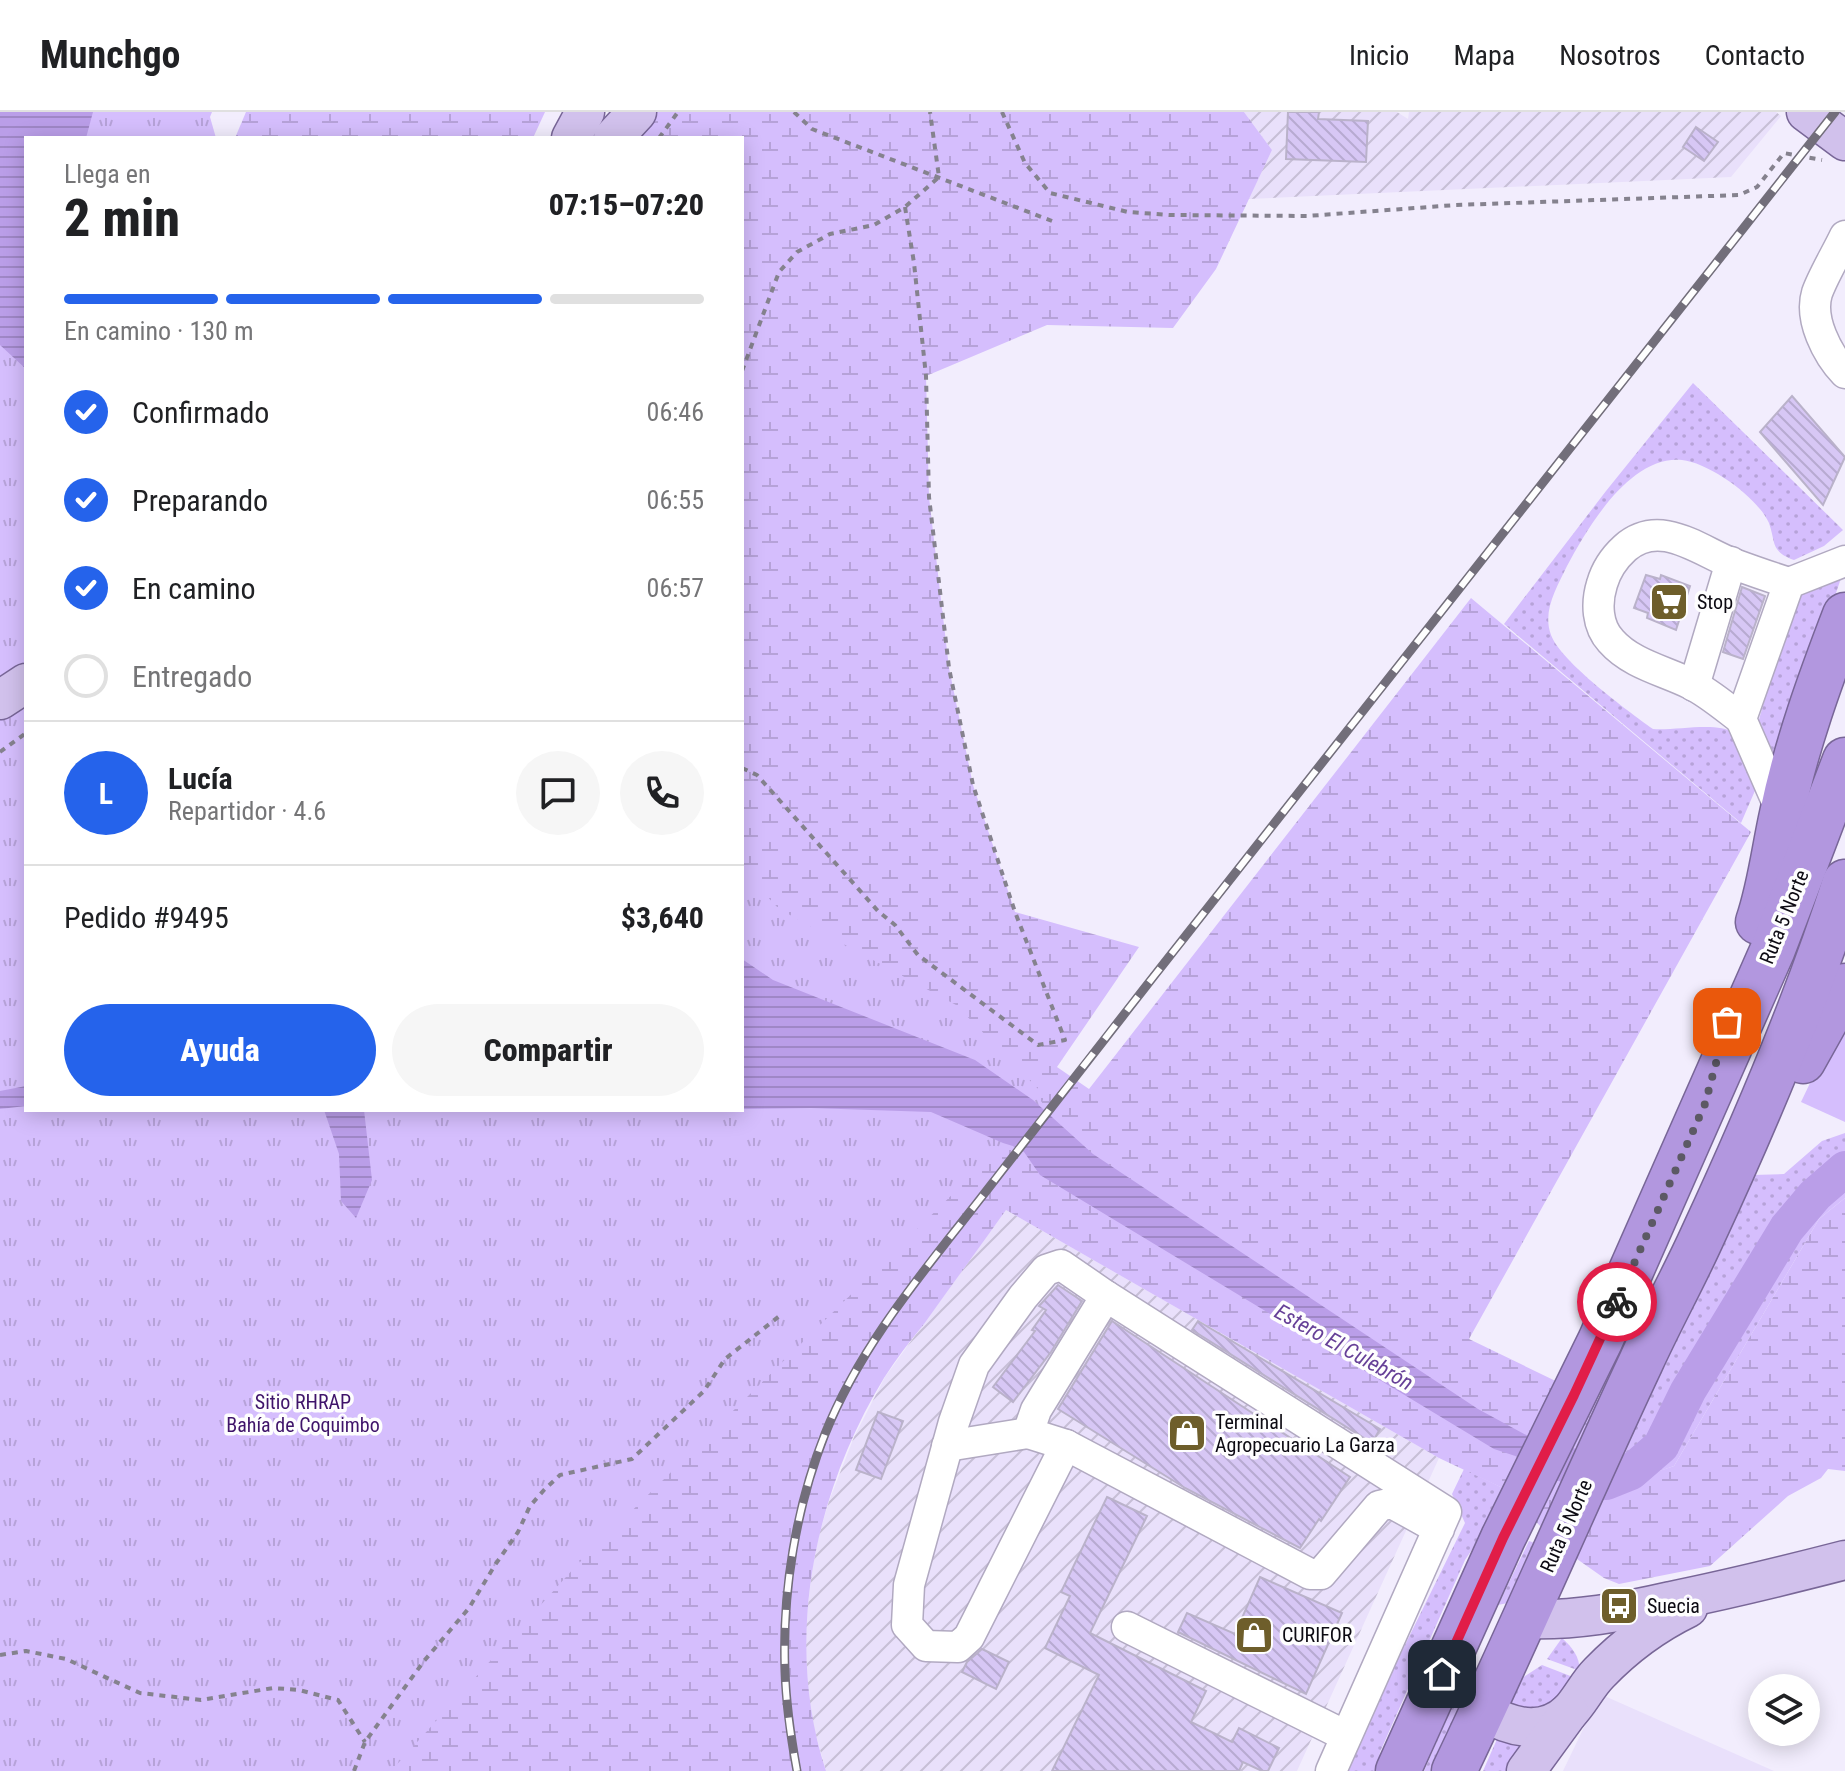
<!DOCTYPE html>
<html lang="es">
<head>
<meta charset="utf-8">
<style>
  :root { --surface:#fff; --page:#f6f6f6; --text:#202124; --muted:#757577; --line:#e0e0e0; --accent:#2563eb }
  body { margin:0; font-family:"Roboto Condensed",sans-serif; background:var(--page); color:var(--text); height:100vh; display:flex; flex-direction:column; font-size:30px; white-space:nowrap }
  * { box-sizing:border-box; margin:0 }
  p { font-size:26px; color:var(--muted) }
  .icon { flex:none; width:44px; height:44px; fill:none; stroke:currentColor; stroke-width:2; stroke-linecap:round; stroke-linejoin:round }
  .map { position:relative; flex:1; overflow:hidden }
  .side { position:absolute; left:24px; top:24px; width:720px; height:976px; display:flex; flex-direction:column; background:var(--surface); border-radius:0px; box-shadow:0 4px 20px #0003 }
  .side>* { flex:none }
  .buttons { position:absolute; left:1748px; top:1562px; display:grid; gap:16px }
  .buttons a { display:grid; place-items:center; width:72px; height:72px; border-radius:50%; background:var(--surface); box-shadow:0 4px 20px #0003; font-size:40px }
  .pin { position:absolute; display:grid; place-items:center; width:68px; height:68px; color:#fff; margin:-34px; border-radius:16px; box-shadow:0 4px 12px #0006 }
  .courier { position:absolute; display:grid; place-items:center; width:80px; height:80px; margin:-40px; border:6px solid #e11d48; border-radius:50%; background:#fff; color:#222; box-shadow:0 2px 10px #0007 }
  .head em { font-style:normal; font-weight:800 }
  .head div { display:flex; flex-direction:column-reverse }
  .head { display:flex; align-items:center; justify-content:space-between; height:136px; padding:0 40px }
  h1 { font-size:52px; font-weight:800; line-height:60px }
  .bar { display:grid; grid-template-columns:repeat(4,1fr); gap:12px 8px; align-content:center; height:96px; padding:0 40px }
  .bar i { height:10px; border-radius:6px; background:var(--line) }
  .bar .on { background:var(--accent) }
  .bar p { grid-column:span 4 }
  .line { display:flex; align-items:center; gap:20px; padding:0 40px; border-top:2px solid var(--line) }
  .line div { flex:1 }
  .round { display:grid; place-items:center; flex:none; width:84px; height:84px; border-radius:42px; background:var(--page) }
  ol { padding:0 40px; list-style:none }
  li { display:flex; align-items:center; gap:24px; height:88px }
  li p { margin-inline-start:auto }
  li .icon { padding:8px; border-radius:50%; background:var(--accent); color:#fff; stroke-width:4 }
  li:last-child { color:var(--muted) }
  li i { width:44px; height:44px; border:4px solid var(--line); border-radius:50% }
  .action { display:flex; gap:16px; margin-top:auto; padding:16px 40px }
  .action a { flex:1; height:92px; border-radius:48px; background:var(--accent); color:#fff; font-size:32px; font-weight:800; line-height:92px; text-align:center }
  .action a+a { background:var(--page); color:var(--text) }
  header { display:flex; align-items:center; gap:48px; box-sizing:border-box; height:112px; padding:0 40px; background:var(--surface); border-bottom:2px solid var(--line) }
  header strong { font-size:38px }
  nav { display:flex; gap:44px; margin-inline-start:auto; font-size:28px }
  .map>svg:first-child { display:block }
  .built { fill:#e9e0fb }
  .industrial { fill:url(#industrial-furrows) }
  .grass { fill:url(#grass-dots) }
  .wetland { fill:url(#wetland-marsh) }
  .park { fill:url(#park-tufts) }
  .pitch { fill:#d5befd }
  .water { fill:url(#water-rules) }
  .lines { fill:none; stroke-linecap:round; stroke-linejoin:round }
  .river { stroke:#ba9ee8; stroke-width:36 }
  .building { fill:url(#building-back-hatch); stroke:#bab2ca; stroke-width:2 }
  .minor-casing { stroke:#b1a9c1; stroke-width:33 }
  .major-casing { stroke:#786697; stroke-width:41 }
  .highway-casing { stroke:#786697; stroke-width:47 }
  .path { stroke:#85828e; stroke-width:4; stroke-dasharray:6 6; stroke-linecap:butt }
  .minor { stroke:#fff; stroke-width:30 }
  .major { stroke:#d1c1ec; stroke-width:38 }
  .highway { stroke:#b297df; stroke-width:44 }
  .rail-casing { stroke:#726e7a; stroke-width:9 }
  .rail { stroke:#fefefe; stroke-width:6; stroke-dasharray:18; stroke-linecap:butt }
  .done { stroke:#5c5964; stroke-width:8; stroke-dasharray:0 14.4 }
  .route { stroke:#e11d48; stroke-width:10 }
  .labels { text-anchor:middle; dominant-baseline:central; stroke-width:7; stroke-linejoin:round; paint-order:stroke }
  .poi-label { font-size:20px; fill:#0c0a12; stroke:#fefefe; text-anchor:start }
  .street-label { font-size:20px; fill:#0c0a12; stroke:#fefefe }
  .park-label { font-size:20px; fill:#3f146a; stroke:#fefefe }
  .water-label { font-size:22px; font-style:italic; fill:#664097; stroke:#fefefe }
</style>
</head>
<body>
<header>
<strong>Munchgo</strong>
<nav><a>Inicio</a><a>Mapa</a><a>Nosotros</a><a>Contacto</a></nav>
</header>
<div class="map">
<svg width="1845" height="1659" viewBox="0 0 1845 1659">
  <defs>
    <pattern id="industrial-furrows" width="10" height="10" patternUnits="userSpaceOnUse" patternTransform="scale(2)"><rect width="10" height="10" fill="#e9e0fb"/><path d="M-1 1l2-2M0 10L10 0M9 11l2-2" fill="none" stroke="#c7bfd6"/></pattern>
    <pattern id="grass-dots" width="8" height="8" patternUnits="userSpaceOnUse" patternTransform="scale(2)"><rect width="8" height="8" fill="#d5befd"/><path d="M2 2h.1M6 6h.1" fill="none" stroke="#b6a2d8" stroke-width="1.8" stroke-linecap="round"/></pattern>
    <pattern id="wetland-marsh" width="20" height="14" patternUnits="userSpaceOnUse" patternTransform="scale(2)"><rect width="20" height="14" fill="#d5befd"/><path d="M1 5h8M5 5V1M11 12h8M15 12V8" fill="none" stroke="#b6a2d8"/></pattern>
    <pattern id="park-tufts" width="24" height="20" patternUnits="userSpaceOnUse" patternTransform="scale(2)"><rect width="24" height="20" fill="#d5befd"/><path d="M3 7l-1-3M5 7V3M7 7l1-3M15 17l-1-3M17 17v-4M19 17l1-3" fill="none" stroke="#b6a2d8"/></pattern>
    <pattern id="water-rules" width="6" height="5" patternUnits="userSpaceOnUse" patternTransform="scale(2)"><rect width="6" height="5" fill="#ba9ee8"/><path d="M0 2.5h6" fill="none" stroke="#9f87c6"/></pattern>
    <pattern id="building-back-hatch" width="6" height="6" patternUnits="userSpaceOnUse" patternTransform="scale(2)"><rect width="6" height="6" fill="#d7c7f5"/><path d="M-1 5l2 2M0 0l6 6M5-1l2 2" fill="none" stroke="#b7aad1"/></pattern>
  </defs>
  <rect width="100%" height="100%" fill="#f2edfd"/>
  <polygon class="built" points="1600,1582 1774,1659 1563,1659"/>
  <g class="industrial">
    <polygon points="1397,0 1408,7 1409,0 1776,0 1781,4 1731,65 1248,87 1272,38 1244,0"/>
    <polygon points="1006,1098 1439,1346 1297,1659 826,1659 812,1609 807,1574 805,1520 812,1458 819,1423 829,1389 854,1325 885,1265"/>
  </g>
  <g class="grass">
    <path d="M1693 271 1843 418 1824 434 1794 448C1770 439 1776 431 1769 411 1758 386 1710 351 1682 348 1630 343 1588 415 1567 454 1557 475 1542 499 1551 523 1561 550 1628 599 1653 617 1674 619 1719 609 1733 621L1757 674 1741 711 1504 512 1606 379Z"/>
    <polygon points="1844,457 1775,665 1756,618 1793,488 1797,484"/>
    <polygon points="1845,1021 1845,1086 1819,1107 1674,1354 1626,1371 1603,1353 1752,1063 1784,1062 1822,1029"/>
    <polygon points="1464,1357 1511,1380 1465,1448 1380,1640 1377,1659 1343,1659 1465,1411 1452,1382"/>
    <polygon points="1529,1429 1538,1432 1517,1489 1498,1493"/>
    <path d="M1562 1526C1573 1536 1579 1544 1580 1559L1547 1547Z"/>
    <polygon points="1542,1553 1573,1565 1543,1601 1506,1594 1522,1566"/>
    <polygon points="1455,1592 1460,1599 1439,1659 1424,1659 1451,1597"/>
    <polygon points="1501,1618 1537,1622 1513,1659 1483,1659"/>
  </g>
  <g class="wetland">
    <polygon points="246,0 545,0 533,26 235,26"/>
    <path d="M647 0H1244L1272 38 1216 157 1173 216 1047 213 926 264 929 385 949 556 973 673 1015 800 1139 835 1057 955 1089 977 1471 486 1751 720 1469 1227 1595 1288 1648 1286 1603 1353 1626 1370 1674 1354 1819 1107 1845 1086V1359L1828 1357 1821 1366 1788 1384 1710 1454 1619 1472 1604 1466 1567 1440 1535 1409 1511 1380 1439 1346 1006 1098C979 1136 951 1174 924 1212 910 1229 896 1247 884 1266 814 1381 783 1529 826 1659H0L26 998H742V26H624Z"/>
  </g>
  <polygon class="park" points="0,0 212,0 210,5 216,26 26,26 26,998 742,998 742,758 779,797 956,893 1046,985 975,1060 575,1455 391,1659 0,1659"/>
  <polygon class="pitch" points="1845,898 1845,1010 1801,990"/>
  <g class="water">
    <polygon points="0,0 93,0 86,26 26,26 26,257 0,233"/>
    <polygon points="742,847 773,868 975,948 1033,988 1093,1042 1478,1297 1565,1344 1606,1370 1558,1358 1494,1337 1040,1063 1024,1040 1016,1035 1003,1031 931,1000 811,996 742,997"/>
    <polygon points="26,974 26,994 0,997 0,979"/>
    <polygon points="324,998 364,998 372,1068 356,1106 341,1089 339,1042"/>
  </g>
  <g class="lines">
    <polyline class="river" points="1565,1352 1606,1370 1631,1360 1661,1334 1688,1279 1787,1116 1815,1083 1845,1057"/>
  </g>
  <g class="building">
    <polygon points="1288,0 1319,0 1318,7 1368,9 1366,50 1286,47"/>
    <polygon points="1696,15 1718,30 1704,49 1683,35"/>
    <polygon points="1792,284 1845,345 1823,393 1760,320"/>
    <polygon points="1646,463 1660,467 1661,463 1690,474 1676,518 1647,506 1648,501 1634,496"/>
    <polygon points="1742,475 1765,484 1743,547 1723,540"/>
    <polygon points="1058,1173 1082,1189 1051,1240 1013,1290 993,1275 1035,1219 1032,1218 1046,1198 1039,1194"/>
    <polygon points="1112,1209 1350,1365 1321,1409 1319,1407 1300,1436 1185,1376 1058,1297"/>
    <polygon points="1198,1209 1380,1317 1372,1331 1192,1218"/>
    <polygon points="878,1300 903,1309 881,1367 856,1358"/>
    <polygon points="1107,1385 1147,1404 1090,1521 1206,1579 1191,1610 1232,1630 1239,1616 1279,1636 1268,1659 1262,1659 1243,1650 1239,1659 1052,1659 1099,1563 1045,1536 1070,1484 1061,1480"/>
    <polygon points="1260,1465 1342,1501 1306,1582 1178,1520 1187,1501 1235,1522"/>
    <polygon points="982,1537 1009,1550 996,1577 962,1560 967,1550"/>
  </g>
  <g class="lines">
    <g class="minor-casing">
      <g id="minor">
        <path d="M1845 124C1837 141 1823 164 1817 181 1809 207 1827 242 1845 261"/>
        <polyline points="1694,574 1731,450"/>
        <path d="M1741 607C1725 595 1709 581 1691 572 1665 559 1631 552 1611 529 1597 514 1596 491 1602 472 1606 458 1614 446 1625 436 1659 406 1697 437 1731 451 1750 458 1770 465 1789 471"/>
        <polyline points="1782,701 1741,607 1789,471 1845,449"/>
        <polyline points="1066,1333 969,1525 958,1535 926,1534 907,1513 909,1473 954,1310 974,1253 1023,1185 1046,1158 1061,1153 1106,1184"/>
        <polyline points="947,1334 1028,1321"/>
        <polyline points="1127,1515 1346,1624"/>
        <polyline points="1331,1659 1446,1400 1106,1184 1036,1298 1028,1321 1066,1333 1310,1462 1321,1462 1379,1394 1392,1391 1439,1417"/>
      </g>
    </g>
    <g class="major-casing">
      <g id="major">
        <polyline points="1806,0 1845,29"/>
        <polyline points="571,26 585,0"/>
        <polyline points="613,26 637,0"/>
        <polyline points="0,588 26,571"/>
        <path d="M1525 1507C1575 1509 1623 1500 1671 1489 1730 1477 1787 1463 1845 1448"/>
        <path d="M1483 1599C1509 1615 1543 1625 1569 1600 1580 1589 1587 1573 1599 1561 1625 1534 1655 1512 1688 1496"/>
        <polyline points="1526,1659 1569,1600"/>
      </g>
    </g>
    <g class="highway-casing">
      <g id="highway">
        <path d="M1758 810C1770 775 1774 738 1782 702 1796 634 1820 568 1845 503"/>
        <polyline points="1803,949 1845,874"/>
        <polyline points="1398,1659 1503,1426 1600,1229 1773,837 1845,648"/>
        <path d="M1454 1659C1519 1524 1577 1386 1641 1250 1660 1208 1683 1167 1702 1125 1756 1009 1806 891 1845 770"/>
      </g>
    </g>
    <g class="path">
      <polyline points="794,0 812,17 1052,109"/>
      <polyline points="1002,0 1025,51 1050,81 1128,100 1170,103 1307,104 1456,93 1739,83 1757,75 1784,41 1822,48"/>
      <polyline points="659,26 678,0"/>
      <polyline points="742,259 779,160 797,140 830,122 874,113 905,95 939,65 930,0"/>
      <polyline points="0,640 26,621"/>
      <polyline points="742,656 757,663 878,799 895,813 918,843 1038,933 1065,928 1015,800 973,673 949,556 929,385 926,264 914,151 905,95"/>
      <polyline points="0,1543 26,1539 66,1547 140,1581 201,1588 273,1576 299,1578 338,1588 365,1630"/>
      <polyline points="354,1659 365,1630 424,1549 469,1496 495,1453 518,1420 530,1394 544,1378 560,1363 632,1347 704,1279 725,1247 782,1202"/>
    </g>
    <use href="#minor" class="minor"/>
    <use href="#major" class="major"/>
    <use href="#highway" class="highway"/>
    <g class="rail-casing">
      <path id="rail" d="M797 1659C791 1626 786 1593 785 1559 782 1480 796 1395 825 1322 860 1234 923 1160 980 1087 1038 1012 1096 938 1154 864 1381 576 1608 288 1835 0"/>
    </g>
    <use href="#rail" class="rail"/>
  </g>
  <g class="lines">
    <polyline class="done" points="1617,1190 1705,992 1727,910"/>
    <polyline class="route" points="1442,1562 1503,1426 1574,1283 1617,1190"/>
  </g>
  <defs>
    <g id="supermarket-square" transform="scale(2)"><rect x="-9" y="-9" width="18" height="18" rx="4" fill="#6e5e2b" stroke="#fefefe"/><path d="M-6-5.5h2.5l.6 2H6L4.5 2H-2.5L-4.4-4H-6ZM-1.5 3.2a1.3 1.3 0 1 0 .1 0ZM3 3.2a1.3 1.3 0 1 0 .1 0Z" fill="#fff"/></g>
    <g id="shop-square" transform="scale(2)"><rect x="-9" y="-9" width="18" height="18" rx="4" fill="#6e5e2b" stroke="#fefefe"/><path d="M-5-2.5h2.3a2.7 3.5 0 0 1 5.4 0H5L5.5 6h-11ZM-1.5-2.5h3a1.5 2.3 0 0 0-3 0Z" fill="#fff"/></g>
    <g id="bus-square" transform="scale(2)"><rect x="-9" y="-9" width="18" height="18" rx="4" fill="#6e5e2b" stroke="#fefefe"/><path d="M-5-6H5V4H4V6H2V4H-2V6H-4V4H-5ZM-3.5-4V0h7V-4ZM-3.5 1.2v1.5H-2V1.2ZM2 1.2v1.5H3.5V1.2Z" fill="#fff"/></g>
  </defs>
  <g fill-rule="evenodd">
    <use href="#supermarket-square" x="1669" y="490"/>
    <use href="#shop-square" x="1187" y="1321"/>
    <use href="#bus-square" x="1619" y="1494"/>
    <use href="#shop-square" x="1254" y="1523"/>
  </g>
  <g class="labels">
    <g class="poi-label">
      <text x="1697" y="490">Stop</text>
      <text x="1215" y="1310">Terminal<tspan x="1215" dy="23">Agropecuario La Garza</tspan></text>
      <text x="1647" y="1494">Suecia</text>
      <text x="1282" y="1523">CURIFOR</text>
    </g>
    <g class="street-label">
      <text transform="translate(1784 805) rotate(-68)">Ruta 5 Norte</text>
      <text transform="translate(1566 1414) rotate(-66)">Ruta 5 Norte</text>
    </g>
    <g class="park-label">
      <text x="303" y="1290">Sitio RHRAP<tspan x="303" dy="23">Bahía de Coquimbo</tspan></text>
    </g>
    <g class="water-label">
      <text transform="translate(1344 1235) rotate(29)">Estero El Culebrón</text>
    </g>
  </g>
</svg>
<div class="buttons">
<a><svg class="icon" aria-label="layers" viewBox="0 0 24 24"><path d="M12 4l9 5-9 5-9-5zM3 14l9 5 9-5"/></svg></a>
</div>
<div class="pin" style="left:1727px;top:910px;background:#ea580c"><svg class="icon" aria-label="bag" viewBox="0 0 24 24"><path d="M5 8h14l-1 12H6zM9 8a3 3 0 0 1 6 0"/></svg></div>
<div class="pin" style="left:1442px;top:1562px;background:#1f2937"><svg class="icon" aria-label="home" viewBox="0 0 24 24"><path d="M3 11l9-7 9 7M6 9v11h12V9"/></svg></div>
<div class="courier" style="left:1617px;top:1190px"><svg class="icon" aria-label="bike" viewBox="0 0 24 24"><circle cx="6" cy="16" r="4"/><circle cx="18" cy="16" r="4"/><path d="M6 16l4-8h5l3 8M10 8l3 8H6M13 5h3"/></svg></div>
<section class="side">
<div class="head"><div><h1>2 min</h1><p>Llega en</p></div><em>07:15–07:20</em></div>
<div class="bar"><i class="on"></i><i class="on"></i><i class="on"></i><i></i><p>En camino · 130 m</p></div>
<ol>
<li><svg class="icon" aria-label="check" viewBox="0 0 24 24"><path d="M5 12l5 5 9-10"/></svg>Confirmado<p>06:46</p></li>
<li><svg class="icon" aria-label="check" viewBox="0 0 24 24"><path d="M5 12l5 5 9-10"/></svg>Preparando<p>06:55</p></li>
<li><svg class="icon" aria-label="check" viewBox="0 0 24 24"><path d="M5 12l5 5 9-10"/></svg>En camino<p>06:57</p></li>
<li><i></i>Entregado</li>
</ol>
<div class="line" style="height:144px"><b class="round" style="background:var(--accent);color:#fff">L</b><div><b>Lucía</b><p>Repartidor · 4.6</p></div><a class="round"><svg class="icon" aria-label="chat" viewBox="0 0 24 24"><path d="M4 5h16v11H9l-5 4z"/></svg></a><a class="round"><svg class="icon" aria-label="phone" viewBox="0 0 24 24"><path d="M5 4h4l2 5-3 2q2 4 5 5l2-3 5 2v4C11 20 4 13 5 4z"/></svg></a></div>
<div class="line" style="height:104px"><div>Pedido #9495</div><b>$3,640</b></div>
<div class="action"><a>Ayuda</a><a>Compartir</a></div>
</section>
</div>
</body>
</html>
